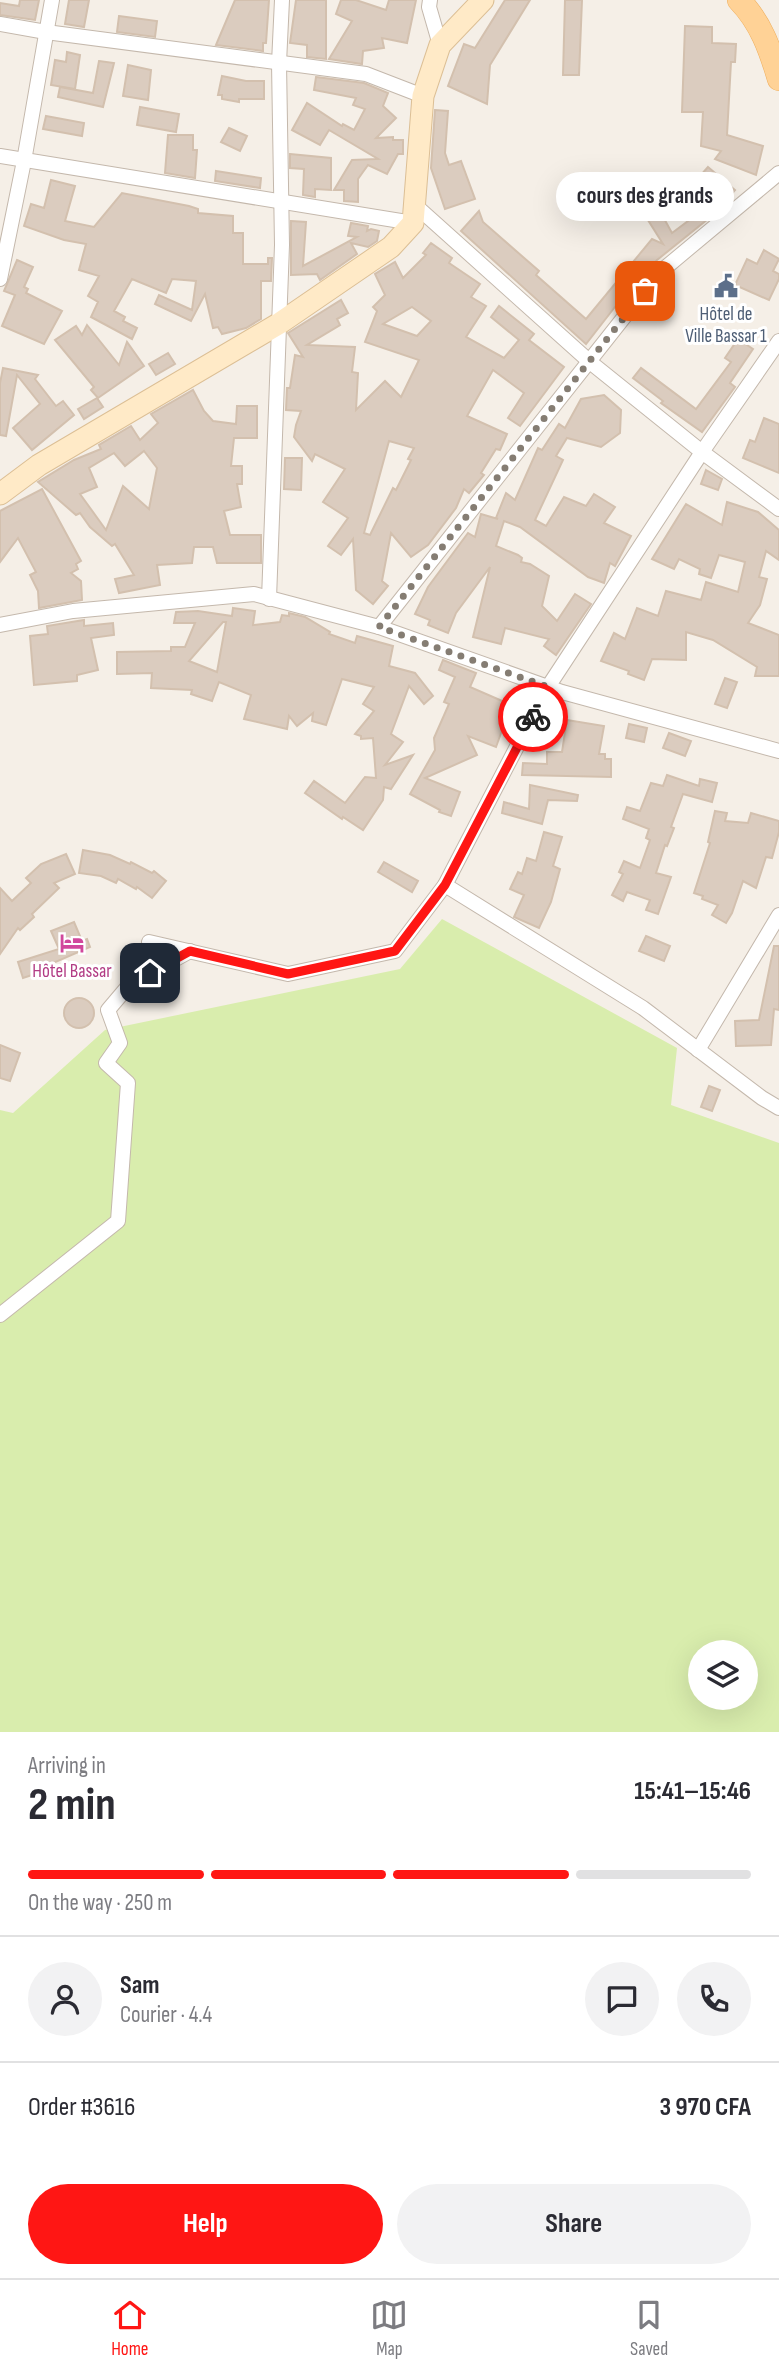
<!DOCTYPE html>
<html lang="en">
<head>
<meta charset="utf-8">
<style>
  :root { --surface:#fff; --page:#f2f2f3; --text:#2b2b33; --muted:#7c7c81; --line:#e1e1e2; --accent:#ff1614 }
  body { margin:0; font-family:"Sofia Sans Condensed",sans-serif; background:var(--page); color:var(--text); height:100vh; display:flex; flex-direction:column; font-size:26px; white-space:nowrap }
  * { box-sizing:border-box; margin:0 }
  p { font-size:23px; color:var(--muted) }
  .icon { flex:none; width:38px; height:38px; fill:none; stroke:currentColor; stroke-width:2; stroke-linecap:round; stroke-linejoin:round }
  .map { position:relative; height:1732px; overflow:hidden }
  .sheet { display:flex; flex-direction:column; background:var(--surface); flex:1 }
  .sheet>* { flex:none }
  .controls { position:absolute; left:688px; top:1640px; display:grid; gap:14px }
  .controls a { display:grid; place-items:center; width:70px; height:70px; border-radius:50%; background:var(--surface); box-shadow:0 7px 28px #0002; font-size:35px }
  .pin { position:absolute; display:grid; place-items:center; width:60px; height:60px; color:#fff; margin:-30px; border-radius:14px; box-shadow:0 4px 10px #0006 }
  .courier { position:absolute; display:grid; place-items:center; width:70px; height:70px; margin:-35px; border:5px solid #ff1614; border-radius:50%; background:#fff; color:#222; box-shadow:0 2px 9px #0007 }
  .bubble { position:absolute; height:49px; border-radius:24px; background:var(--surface); box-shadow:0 7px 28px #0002; font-size:23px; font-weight:700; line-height:49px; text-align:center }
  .summary em { font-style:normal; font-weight:700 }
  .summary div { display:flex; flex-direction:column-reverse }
  .summary { display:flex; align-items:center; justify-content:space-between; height:119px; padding:0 28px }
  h1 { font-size:46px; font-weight:700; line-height:52px }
  .bar { display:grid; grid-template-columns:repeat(4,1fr); gap:10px 7px; align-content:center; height:84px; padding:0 28px }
  .bar i { height:9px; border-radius:5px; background:var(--line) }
  .bar .active { background:var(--accent) }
  .bar p { grid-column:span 4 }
  .line { display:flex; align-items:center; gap:18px; padding:0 28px; border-top:2px solid var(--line) }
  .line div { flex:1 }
  .round { display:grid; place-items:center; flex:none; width:74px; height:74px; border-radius:37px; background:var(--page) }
  .cta { display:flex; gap:14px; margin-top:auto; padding:14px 28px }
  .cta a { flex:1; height:80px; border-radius:42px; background:var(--accent); color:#fff; font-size:28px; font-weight:700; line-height:80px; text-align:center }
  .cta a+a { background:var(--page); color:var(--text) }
  .dock { display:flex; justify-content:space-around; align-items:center; height:98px; border-top:2px solid var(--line); background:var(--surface); font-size:19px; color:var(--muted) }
  .dock a { display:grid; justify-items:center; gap:4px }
  .dock .active { color:var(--accent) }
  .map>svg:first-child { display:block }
  .green { fill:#d9edad; fill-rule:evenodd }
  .building { fill:#dbccbf; stroke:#d3c0ae; stroke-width:2; fill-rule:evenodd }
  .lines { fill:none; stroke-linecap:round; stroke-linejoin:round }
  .street-casing { stroke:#c4b8ac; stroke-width:16 }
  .secondary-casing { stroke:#dcbf95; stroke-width:23 }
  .primary-casing { stroke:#eeae5d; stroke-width:24 }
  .street { stroke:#fff; stroke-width:14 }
  .secondary { stroke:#ffeac7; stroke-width:21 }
  .primary { stroke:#ffd296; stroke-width:23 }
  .done { stroke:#857d73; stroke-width:7; stroke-dasharray:0 12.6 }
  .route { stroke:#ff1614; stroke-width:9 }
  .labels { text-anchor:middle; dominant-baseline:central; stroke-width:6; stroke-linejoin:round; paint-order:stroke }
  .service-label { font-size:19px; fill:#4e5e75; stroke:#fff }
  .hotel-label { font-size:19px; fill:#b23c85; stroke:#fff }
</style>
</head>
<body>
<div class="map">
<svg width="779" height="1732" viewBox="0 0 779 1732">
  <rect width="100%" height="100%" fill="#f5efe7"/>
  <path class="green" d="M442 919 677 1048 671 1105 779 1143V1732H0V1110L13 1113 105 1030 400 969ZM700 1652H746V1698H700Z"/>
  <g class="building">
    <polygon points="20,0 39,0 35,20 0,15 0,3 19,6"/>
    <polygon points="69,0 89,0 84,27 65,24"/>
    <polygon points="235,0 269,0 266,43 263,43 263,51 216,45"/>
    <polygon points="296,0 326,0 326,59 307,57 307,45 290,43"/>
    <polygon points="341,0 356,0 386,10 389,0 416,0 407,43 382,38 384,48 363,51 362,64 329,59 352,21 336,14"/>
    <polygon points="505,0 530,0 490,65 487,104 448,86 464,44 475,48"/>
    <polygon points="565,0 582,0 579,75 563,75"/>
    <polygon points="119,16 157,21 155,37 117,32"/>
    <polygon points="685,26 712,27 712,43 736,44 735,62 731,62 727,135 763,146 756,175 715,159 721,151 701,146 703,112 682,112"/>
    <polygon points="67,52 80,55 75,89 51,85 55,60 66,62"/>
    <polygon points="99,61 114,63 103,107 58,97 60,87 93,93"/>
    <polygon points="128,65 151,70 148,100 123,96"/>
    <polygon points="222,76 246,81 264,81 264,99 239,99 239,102 222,99 222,95 218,95"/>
    <polygon points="316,77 364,83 388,93 383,106 396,118 376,138 393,137 393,140 403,140 403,154 398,154 387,174 368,165 358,179 358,202 344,201 344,190 334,190 352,160 378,159 329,130 320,145 292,130 307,103 342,126 343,124 354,130 365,109 353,105 356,98 314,90"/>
    <polygon points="140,107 179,114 176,132 137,125"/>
    <polygon points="435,110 448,111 445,153 449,165 461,161 475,199 445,209 431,168"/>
    <polygon points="46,116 84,123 82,136 43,129"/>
    <polygon points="229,128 247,136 240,151 221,142"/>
    <polygon points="168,135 193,135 193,150 197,150 195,178 165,173"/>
    <polygon points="290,154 331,158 331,190 315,189 315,197 303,195 304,169 290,168"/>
    <polygon points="708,167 735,190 728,198 701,175"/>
    <polygon points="216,171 261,178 260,188 215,181"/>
    <polygon points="639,175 658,207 630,188"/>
    <polygon points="51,180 75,186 65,221 94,227 122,193 189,206 198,209 198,213 233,216 233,233 243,233 243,264 268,264 268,258 272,258 271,281 261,281 261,319 246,328 222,334 218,327 213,328 205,294 191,321 155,304 159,295 192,310 196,281 172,279 166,293 132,279 114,311 125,317 123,321 137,328 132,339 91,317 98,302 88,296 99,276 79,270 86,244 64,240 24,226 31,204 44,208"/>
    <polygon points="685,194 718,211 657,260 621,305 618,303 586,344 461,231 479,211 483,222 539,271 536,275 586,319 652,239 663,244 648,220 661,213 672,233 696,215 678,204"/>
    <polygon points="291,221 306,222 303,266 357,237 348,236 351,223 368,226 367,231 371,229 379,231 377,241 368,247 351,243 357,254 320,280 317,274 291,275"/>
    <path d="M431 243 452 258 449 263 480 284 471 297 486 306 466 337 504 358 519 340 491 317 499 306 534 334 529 340 564 367 520 426 508 418 524 393 493 370 467 416 507 434 500 450 496 449 481 473 484 475 469 493 464 489 456 508 428 545 411 557 391 533 382 581 388 586 373 604 356 590 353 539 341 555 328 546 348 518 323 502 345 469 315 454 312 461 294 437 296 425 301 411 286 410 287 388H290L295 355 303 357 288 333 341 300 348 313 337 319 340 325 307 345 355 347 352 372 358 373 356 410 385 381 401 397 419 360 365 342 377 311 373 307 385 295 375 274 395 262 403 278 426 255 423 253ZM412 307 431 321 417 336 383 324ZM389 441 414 448 408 459 411 460 396 490 393 488 370 535 364 533Z"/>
    <polygon points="764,250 779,259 773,271 779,274 779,279 769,300 735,285 747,259 757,264"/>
    <polygon points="17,260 33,267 24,287 28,289 26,293 62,311 44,344 2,326 15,295 4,291"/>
    <polygon points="87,325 119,365 127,342 144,366 98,398 91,390 94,387 55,340 76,326 82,335"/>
    <polygon points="738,339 753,349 730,383 735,387 702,432 661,403 663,401 633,378 641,368 696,409 731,362 725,358"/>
    <polygon points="168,353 175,364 156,375 149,364"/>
    <polygon points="3,368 38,375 35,379 56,406 63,401 74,415 32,450 13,428 40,404 17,375 6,436 0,435 0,383"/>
    <path d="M193 390 204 411 213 421 236 424 237 406H257V438H234L231 466H242V484H237L241 507 224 511 230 535H261V563H217L213 547H194L192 563 157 565 160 585 119 593 115 579 134 575 115 544 112 546 90 527 80 513 76 515 38 482 74 460 101 449 99 445 131 426 140 440 158 423 151 414ZM144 451 157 468 149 509 123 486 106 530 80 494 97 487 89 468 114 453 125 466Z"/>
    <polygon points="604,395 621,410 620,433 601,447 567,438 556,456 563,460 535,520 546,526 564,497 586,506 594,494 615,507 604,523 631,536 615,566 610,563 604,583 588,577 520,527 504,521 496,546 518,555 522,558 521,562 530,564 549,576 542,606 557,621 575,594 591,604 556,655 544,646 549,639 505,628 501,644 473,637 490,567 456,613 448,633 428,625 430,620 415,614 428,587 468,533 475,537 481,514 498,519 496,518 506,493 515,500 538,448 542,450 559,424 565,428 581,399"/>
    <polygon points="97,398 103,407 84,419 78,409"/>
    <polygon points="764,418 779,424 779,473 743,458 750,440 755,442"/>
    <polygon points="285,458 302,458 301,490 284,489"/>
    <polygon points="706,470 722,479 718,490 701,484"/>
    <polygon points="42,489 81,561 76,564 78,569 71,573 81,581 82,600 39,608 38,591 30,575 36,572 18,538 0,562 0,511"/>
    <polygon points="727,502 758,512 779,530 779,560 766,551 759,577 767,579 760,605 748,623 779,635 779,676 755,676 757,667 713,640 686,632 686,660 652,659 644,680 628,674 629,671 601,661 614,633 625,639 637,608 658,616 666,591 701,600 706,582 738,592 745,562 719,555 711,578 699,574 700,569 679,559 674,569 652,559 686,504 722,525"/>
    <path d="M233 608 255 611 253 625 280 622 282 615 289 616V613L305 617 330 632 329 634 355 643 357 636 393 646 389 666 415 673 433 696 424 704 409 686 391 734 403 742 385 765 413 755 391 789 384 787 383 800 363 830 343 817 342 819 305 793 314 781 345 803 365 777 376 778 373 738 361 739V736L355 734 374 711 363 704 374 687 342 679 326 725 312 721 313 713 297 726 289 716 287 729 244 719 251 695 219 682 212 701 191 694 192 690 151 688 152 673 117 674V652L171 651V647H185L195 623H174L176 612 198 611 232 616ZM223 622H226L217 672 189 661Z"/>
    <polygon points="84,620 84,626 113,623 114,635 91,638 98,670 77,675 77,681 34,685 30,636 48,634 47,626"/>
    <polygon points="443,660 476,673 470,687 509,704 501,721 505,722 496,747 468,736 477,755 425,778 460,792 451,816 439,812 440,810 410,794 435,750 434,738 449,704 444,702 455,677 439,670"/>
    <polygon points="725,678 737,682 727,708 715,704"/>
    <polygon points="567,720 604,726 599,754 605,754 605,759 611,759 611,777 522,775 523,763 547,764 547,752 562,752"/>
    <polygon points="629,724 647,728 644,742 626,738"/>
    <polygon points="669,733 691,741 685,756 663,748"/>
    <polygon points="667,775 699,786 700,779 717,783 712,802 683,794 671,827 674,828 667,846 665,845 656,873 671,877 658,914 646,910 650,900 627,892 623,901 612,895 623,874 619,872 624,861 640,868 650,840 646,838 649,829 623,819 627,807 640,811 651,783 663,786"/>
    <polygon points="530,785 578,795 577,801 548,800 542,824 502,813 504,802 529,809"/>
    <polygon points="715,811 727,813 725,821 748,823 751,813 779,821 779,832 772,858 766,857 756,888 743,881 732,913 726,923 712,915 718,905 702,899 703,896 694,893 710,843 708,842"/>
    <polygon points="544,832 562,837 553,866 560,869 551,902 539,928 514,917 524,895 510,889 518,872 522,874 527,858 536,861"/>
    <polygon points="83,850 110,855 130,864 131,862 152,873 154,871 166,881 152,898 137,887 136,889 118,879 116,883 101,876 79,873"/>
    <polygon points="66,854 75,874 54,883 59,888 32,914 34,917 20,930 18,928 0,954 0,888 12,901 31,883 26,878 41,864"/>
    <polygon points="384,862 418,881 412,892 378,872"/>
    <polygon points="74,922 82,941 87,939 90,947 46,966 47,970 23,978 18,962 59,949 51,931"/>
    <polygon points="646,936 670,946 664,961 639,951"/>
    <polygon points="774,946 779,946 779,1010 774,1009 771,1045 736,1046 735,1021 759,1020"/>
    <circle cx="79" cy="1013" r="15"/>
    <polygon points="0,1045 20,1053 10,1081 0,1078"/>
    <polygon points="709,1086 720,1090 712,1111 701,1107"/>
  </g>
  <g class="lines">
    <g class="street-casing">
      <g id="street">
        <polyline points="430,0 429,7 440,45"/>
        <polyline points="0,24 46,32 366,74 423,96"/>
        <polyline points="0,156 413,223"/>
        <polyline points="416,206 590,362 702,452 779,509"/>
        <polyline points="0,279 24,161 52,0"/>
        <polyline points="269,599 282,245 279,63 282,0"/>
        <polyline points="0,625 73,611 254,594 379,627 562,692 779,751"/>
        <polyline points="379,627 659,273 779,173"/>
        <polyline points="445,885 643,1008 762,1098 779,1108"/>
        <polyline points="149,942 288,974 395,951 445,885 548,687 702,452 779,341"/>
        <polyline points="698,1050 779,915"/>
        <polyline points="0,1315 118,1221 128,1083 106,1063 120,1043 108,1010 130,984 190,951"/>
      </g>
    </g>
    <g class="secondary-casing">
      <polyline id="secondary" points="0,494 39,465 280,323 391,247 413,223 423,96 440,45 483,0"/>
    </g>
    <g class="primary-casing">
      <path id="primary" d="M739 0C761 23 770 49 779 79"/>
    </g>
    <use href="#street" class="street"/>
    <use href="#secondary" class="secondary"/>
    <use href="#primary" class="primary"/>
  </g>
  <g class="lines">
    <polyline class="done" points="533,717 548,687 379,627 645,291"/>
    <polyline class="route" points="150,973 190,951 288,974 395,951 445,885 533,717"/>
  </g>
  <defs>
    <g id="civic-bare" transform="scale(1.89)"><path d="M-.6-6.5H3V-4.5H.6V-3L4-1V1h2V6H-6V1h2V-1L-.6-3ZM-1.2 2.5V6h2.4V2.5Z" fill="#5c6f8a" stroke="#fff" stroke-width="2.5" paint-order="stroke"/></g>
    <g id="hotel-bare" transform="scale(1.89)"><path d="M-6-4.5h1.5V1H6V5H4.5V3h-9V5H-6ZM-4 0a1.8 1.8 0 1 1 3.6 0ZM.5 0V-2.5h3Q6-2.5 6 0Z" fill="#d1479c" stroke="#fff" stroke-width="2.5" paint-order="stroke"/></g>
  </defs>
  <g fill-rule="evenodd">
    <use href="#civic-bare" x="726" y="286"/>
    <use href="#hotel-bare" x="72" y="943"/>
  </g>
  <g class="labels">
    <g class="service-label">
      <text x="726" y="314">Hôtel de<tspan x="726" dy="22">Ville Bassar 1</tspan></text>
    </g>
    <g class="hotel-label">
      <text x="72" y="971">Hôtel Bassar</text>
    </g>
  </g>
</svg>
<div class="controls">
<a><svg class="icon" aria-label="layers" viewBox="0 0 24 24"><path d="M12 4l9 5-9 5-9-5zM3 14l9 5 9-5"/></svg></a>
</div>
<div class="pin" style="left:645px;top:291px;background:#ea580c"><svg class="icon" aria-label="bag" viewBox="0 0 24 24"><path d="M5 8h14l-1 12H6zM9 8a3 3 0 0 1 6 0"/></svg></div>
<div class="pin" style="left:150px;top:973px;background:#1f2937"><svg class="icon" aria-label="home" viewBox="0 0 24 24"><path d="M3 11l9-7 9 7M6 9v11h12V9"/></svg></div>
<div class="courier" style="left:533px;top:717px"><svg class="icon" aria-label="bike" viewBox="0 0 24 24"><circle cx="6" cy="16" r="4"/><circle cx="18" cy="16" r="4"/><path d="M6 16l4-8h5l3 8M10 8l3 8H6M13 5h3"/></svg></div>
<div class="bubble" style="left:556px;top:172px;width:178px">cours des grands</div>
</div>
<section class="sheet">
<div class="summary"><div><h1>2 min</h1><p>Arriving in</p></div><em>15:41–15:46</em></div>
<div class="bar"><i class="active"></i><i class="active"></i><i class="active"></i><i></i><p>On the way · 250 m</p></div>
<div class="line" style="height:126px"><a class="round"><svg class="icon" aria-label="person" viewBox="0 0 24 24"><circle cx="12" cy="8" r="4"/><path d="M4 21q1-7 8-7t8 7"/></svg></a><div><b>Sam</b><p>Courier · 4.4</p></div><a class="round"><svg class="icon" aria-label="chat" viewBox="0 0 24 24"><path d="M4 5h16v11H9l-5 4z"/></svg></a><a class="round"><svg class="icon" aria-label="phone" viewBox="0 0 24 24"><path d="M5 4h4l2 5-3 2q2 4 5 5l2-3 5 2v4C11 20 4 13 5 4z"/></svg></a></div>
<div class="line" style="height:91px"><div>Order #3616</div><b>3 970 CFA</b></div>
<div class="cta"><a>Help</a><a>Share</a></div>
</section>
<nav class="dock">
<a class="active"><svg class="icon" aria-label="home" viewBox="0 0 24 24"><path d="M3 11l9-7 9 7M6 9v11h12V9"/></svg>Home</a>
<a><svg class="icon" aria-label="map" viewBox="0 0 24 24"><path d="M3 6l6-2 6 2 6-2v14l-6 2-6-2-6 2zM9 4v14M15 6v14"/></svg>Map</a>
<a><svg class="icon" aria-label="saved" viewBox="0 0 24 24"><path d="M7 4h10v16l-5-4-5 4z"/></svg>Saved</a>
</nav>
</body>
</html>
